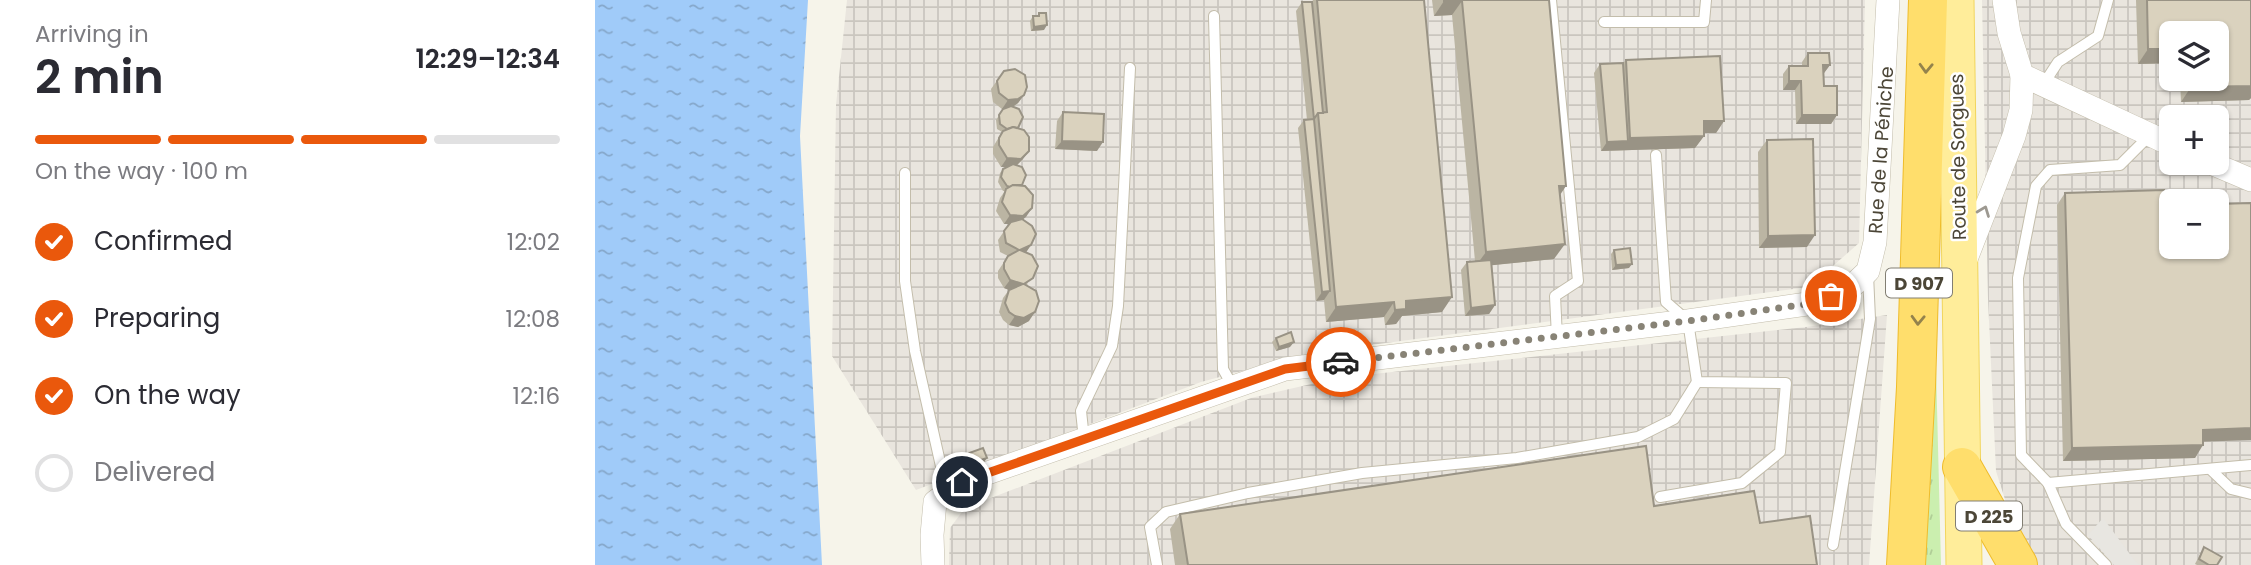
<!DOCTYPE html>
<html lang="en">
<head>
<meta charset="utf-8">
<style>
  :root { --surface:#fff; --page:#f7f7f7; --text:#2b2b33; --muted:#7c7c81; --line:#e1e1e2; --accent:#ea580c }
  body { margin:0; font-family:Poppins,sans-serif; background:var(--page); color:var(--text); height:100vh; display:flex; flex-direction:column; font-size:26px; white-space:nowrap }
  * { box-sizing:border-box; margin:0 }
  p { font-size:23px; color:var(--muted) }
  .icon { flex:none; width:38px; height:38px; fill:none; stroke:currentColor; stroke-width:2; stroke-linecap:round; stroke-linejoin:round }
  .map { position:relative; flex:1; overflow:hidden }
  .panel { display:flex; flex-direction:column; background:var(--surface); width:595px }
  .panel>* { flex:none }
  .buttons { position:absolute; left:1564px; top:21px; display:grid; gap:14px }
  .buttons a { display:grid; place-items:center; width:70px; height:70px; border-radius:10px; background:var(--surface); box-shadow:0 2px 5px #0004; font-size:35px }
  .pin { position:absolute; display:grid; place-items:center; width:60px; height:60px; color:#fff; margin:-30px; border:4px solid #fff; border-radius:50%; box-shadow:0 2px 7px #0007 }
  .courier { position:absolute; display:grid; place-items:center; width:70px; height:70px; margin:-35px; border:5px solid #ea580c; border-radius:50%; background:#fff; color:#222; box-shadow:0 2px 9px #0007 }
  .summary em { font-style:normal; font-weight:600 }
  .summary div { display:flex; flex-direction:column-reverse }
  .summary { display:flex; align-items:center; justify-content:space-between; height:119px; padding:0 35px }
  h1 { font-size:46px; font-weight:600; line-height:52px }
  .bar { display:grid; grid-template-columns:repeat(4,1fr); gap:10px 7px; align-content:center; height:84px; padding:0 35px }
  .bar i { height:9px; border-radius:5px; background:var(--line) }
  .bar .on { background:var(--accent) }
  .bar p { grid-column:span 4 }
  ol { padding:0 35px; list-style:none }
  li { display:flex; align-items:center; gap:21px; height:77px }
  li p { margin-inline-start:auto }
  li .icon { padding:7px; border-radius:50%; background:var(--accent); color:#fff; stroke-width:4 }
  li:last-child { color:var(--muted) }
  li i { width:38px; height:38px; border:4px solid var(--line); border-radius:50% }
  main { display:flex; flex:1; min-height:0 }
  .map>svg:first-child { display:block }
  .industrial { fill:url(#industrial-grid); fill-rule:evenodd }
  .grass { fill:url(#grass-tufts) }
  .parking { fill:#e8e6e1 }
  .water { fill:url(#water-ripples) }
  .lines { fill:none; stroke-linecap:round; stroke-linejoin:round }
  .lane-casing { stroke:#c3bdab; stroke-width:12 }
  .street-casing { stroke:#c3bdab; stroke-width:24 }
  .primary-casing { stroke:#f1d55d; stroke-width:37 }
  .highway-casing { stroke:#efbc2b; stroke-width:40 }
  .lane { stroke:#fff; stroke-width:10 }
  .street { stroke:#fff; stroke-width:23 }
  .primary { stroke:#ffed9a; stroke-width:35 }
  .highway { stroke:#ffde6c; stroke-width:38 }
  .wall { fill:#bbb5a3 }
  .shaded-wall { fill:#999385 }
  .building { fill:#dad2be; stroke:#999385; stroke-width:2 }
  .oneway { stroke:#94834c }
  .oneway2 { stroke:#9d9991 }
  .done { stroke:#888376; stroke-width:7; stroke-dasharray:0 12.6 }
  .route { stroke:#ea580c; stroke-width:9 }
  .labels { text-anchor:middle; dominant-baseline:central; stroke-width:5; stroke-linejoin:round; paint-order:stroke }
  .shield { fill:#fff; stroke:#827e73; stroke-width:2 }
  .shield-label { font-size:18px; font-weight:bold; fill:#4c4637 }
  .street-label { font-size:19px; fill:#4c4637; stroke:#fff }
</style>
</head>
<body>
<main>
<section class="panel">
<div class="summary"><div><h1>2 min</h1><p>Arriving in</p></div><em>12:29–12:34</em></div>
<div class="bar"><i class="on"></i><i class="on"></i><i class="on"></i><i></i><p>On the way · 100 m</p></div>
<ol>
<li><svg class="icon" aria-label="check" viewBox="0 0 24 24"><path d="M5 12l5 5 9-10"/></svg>Confirmed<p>12:02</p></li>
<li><svg class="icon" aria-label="check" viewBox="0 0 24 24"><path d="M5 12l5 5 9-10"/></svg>Preparing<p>12:08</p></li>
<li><svg class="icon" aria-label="check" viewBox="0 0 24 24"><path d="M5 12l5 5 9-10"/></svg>On the way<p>12:16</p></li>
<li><i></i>Delivered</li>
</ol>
</section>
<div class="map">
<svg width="1656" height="565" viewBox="0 0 1656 565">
  <defs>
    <pattern id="industrial-grid" width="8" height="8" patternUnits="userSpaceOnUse" patternTransform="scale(1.75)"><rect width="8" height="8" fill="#e9e5de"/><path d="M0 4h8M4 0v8" fill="none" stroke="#cac6bf"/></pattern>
    <pattern id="grass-tufts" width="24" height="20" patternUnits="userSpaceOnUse" patternTransform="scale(1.75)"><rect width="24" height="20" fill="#cbefaf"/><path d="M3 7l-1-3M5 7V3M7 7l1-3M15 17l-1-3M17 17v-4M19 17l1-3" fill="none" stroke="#b0ce97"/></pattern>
    <pattern id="water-ripples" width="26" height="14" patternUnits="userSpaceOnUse" patternTransform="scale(1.75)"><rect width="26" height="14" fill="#a0cbf9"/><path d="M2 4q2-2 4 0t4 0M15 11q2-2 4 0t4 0" fill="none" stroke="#85a7ca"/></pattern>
  </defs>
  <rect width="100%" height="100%" fill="#f6f4ea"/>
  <g class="industrial">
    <polygon points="252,0 1270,0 1264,243 1214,287 715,353 606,382 321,490 237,356 241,105"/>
    <path d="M1387 0H1656V565H1443L1413 509 1401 471 1393 299ZM1577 33H1622V79H1577ZM1577 117H1622V163H1577ZM1577 201H1622V247H1577Z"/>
    <polygon points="1292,315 1274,565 354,565 355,528 370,508 656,398 742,378 1211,327"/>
  </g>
  <polygon class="grass" points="1339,288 1346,565 1321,565"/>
  <polygon class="parking" points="1508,518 1540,561 1545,565 1519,565 1493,535"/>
  <polygon class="water" points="0,0 213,0 205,136 227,565 0,565"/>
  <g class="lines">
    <g class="lane-casing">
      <g id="lane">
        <polyline points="956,0 983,281 960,296 962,337"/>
        <polyline points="619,16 628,369 638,387"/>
        <polyline points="1009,22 1109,22 1111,0"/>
        <polyline points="1448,85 1463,62 1503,36 1513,0"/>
        <polyline points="1061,155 1071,302 1093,321 1102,382 1191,383 1185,452 1147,483 1065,497"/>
        <polyline points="310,173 310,281 320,351 352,493"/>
        <polyline points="489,439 486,411 517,346 523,306 535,68"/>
        <polyline points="1615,469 1636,489 1656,494"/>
        <polyline points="1453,483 1426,455 1423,278 1441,186 1455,170 1525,165 1556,134"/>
        <polyline points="1238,545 1275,319 1273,274"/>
        <polyline points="562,565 555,527 571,512 653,493 767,473 922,458 1043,437 1079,419 1102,382"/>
        <polyline points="1511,565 1471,524 1453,483 1656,465"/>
      </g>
    </g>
    <g class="street-casing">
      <g id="street">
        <polyline points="1409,0 1414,33 1427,75 1577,145"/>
        <polyline points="1616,163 1656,180"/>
        <polyline points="1371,259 1419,136 1426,110 1427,75"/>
        <polyline points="338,565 337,535 340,502 367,482 690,369 1093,321 1219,303 1254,289 1273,271 1280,242 1293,0"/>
      </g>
    </g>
    <g class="primary-casing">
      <polyline id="primary" points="1361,0 1369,565"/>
    </g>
    <g class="highway-casing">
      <g id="highway">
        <polyline points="1367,467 1423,565"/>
        <polyline points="1311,565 1321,387 1333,0"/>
      </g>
    </g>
    <use href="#lane" class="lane"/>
    <use href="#street" class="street"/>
    <use href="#primary" class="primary"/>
    <use href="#highway" class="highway"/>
  </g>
  <g class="wall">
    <polygon points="718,0 829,0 847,312 807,316 801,324 790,325 789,317 731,322 729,300 721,301 703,128 709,120 712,120 701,11 707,2 717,2"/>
    <polygon points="837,0 954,0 965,195 959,259 897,265 900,305 894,314 870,316 866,270 872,262 880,261 857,15 839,16"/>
    <polygon points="1541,0 1656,0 1656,98 1654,100 1586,102 1585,79 1622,79 1622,33 1577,33 1577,63 1543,64"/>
    <polygon points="444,13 449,30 436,31 435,21 438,16 442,16"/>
    <polygon points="1213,53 1235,65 1229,73 1229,86 1242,115 1236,124 1201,124 1200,90 1188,90 1188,74 1194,66 1207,66 1207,62"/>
    <polygon points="1031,60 1129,121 1121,133 1109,133 1109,136 1100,148 1006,151 999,73 1005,64 1028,63"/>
    <polygon points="409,71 429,95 423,103 418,107 423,128 428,159 422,165 427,186 437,208 428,219 436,245 431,252 434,321 423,327 414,325 408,320 404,312 408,298 414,290 409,288 403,278 403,271 413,256 405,252 403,240 414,224 409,224 401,211 405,198 410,191 408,191 403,182 405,173 408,169 412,167 406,167 398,154 398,147 407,132 402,129 401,120 409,108 407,109 398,102 396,89"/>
    <polygon points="468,112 502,151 460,149 462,121"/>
    <polygon points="1172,140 1212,247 1164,248 1163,152"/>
    <polygon points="1470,193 1569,206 1577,206 1577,238 1575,241 1571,241 1571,251 1596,250 1595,247 1622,247 1608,441 1600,458 1468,461 1462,205"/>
    <polygon points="1019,250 1034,268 1017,270 1016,254"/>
    <polygon points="681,338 695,347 681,351 677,342"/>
    <polygon points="374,453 389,462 374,468 371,458"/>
    <polygon points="1059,506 1165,523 1222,565 580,565 575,529 585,514"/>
    <polygon points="1609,547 1622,565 1602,565 1600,564"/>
  </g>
  <g class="shaded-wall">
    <polygon points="849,1 867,1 857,15 839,16"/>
    <polygon points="452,25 449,30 436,31 439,27"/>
    <polygon points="1553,49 1577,49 1577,63 1543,64"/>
    <polygon points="1228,65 1235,65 1229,73"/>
    <polygon points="1194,81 1206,81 1200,90 1188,90"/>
    <polygon points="1656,86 1656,98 1654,100 1586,102 1596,87"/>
    <polygon points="429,95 423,103 416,108 407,109 413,100"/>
    <polygon points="1207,115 1242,115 1236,124 1201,124"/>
    <polygon points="1109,121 1129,121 1121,133 1101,133"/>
    <polygon points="1109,136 1100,148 1006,151 1012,142 1033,141 1035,138"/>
    <polygon points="467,141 508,142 502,151 460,149"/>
    <polygon points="434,151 428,159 420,167 406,167 412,158"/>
    <polygon points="964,186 971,186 961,201"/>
    <polygon points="437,208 431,217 422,224 409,224 415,215"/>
    <polygon points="1571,229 1577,229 1577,238 1575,241 1562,241"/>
    <polygon points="1220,235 1212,247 1164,248 1173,236"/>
    <polygon points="970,244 959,259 880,267 891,252"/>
    <polygon points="436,245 430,254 425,250"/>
    <polygon points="1037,264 1034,268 1017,270 1021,265"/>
    <polygon points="415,280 428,284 422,293 409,288"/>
    <polygon points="735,291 729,300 721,301 727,292"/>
    <polygon points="857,297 847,312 807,316 801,324 790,325 800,310 811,301"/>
    <polygon points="799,302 789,317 731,322 741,307"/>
    <polygon points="900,305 894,314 870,316 876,308"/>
    <polygon points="440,312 434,321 423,327 414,325 420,316"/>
    <polygon points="699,342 695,347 681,351 684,347"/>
    <polygon points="1656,428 1656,440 1599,442 1608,430"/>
    <polygon points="1608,445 1600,458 1468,461 1477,448"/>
    <polygon points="392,458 389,462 374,468 377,463"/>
  </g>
  <g class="building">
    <polygon points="722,0 829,0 857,297 811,301 811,309 800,310 799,302 741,307 723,113 732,112"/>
    <polygon points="849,0 954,0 971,186 964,186 970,244 891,252 867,1 849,1"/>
    <polygon points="1552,0 1656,0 1656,86 1596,87 1596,79 1622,79 1622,33 1577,33 1577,49 1553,49"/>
    <polygon points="707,2 717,2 728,113 723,113 719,119"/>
    <polygon points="444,13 451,13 452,25 439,27 438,16 444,16"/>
    <polygon points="1213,53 1234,53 1235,65 1228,65 1229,86 1242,86 1242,115 1207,115 1206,81 1194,81 1194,66 1213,66"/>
    <polygon points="1125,56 1129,121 1109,121 1109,136 1035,138 1031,60"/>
    <polygon points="1028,63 1033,141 1012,142 1005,64"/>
    <polygon points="420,69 430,75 432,87 429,95 423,99 413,100 404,93 402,81 409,71"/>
    <polygon points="416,106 424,109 428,117 423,128 418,127 412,129 405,124 404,115 408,109"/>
    <polygon points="468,112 509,114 508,142 467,141"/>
    <polygon points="719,119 735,291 727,292 709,120"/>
    <polygon points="418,127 429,130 434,137 434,151 426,159 412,158 404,145 404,138 408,131"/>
    <polygon points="1218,139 1220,235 1173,236 1172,140"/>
    <polygon points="418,164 427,167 431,175 427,185 418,185 415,187 412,186 406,177 408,169"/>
    <polygon points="418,185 430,186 438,195 437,208 428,216 415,215 407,202 411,189"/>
    <polygon points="1569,190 1569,206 1577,206 1577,229 1571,229 1571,251 1604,250 1604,247 1622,247 1622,204 1656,203 1656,428 1608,430 1608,445 1477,448 1470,193"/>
    <polygon points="427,219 437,226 441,234 436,245 425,250 437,255 443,266 438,278 429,284 441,291 444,301 440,312 429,318 420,316 414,312 410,303 414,290 428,284 415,280 409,269 409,263 413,256 424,250 411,243 409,231 416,222"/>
    <polygon points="1035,248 1037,264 1021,265 1019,250"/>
    <polygon points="896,260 900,305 876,308 872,262"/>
    <polygon points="696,332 699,342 684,347 681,338"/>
    <polygon points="1051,446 1059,506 1159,491 1165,523 1215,516 1222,565 593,565 585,514"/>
    <polygon points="388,448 392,458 377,463 374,453"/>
    <polygon points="1609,547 1627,557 1622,565 1614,565 1604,559"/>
  </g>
  <defs><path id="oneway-chevron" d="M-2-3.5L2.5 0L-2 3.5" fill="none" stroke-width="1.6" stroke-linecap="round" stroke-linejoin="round" transform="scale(1.75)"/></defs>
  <g class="oneway">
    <use href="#oneway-chevron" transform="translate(1331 68) rotate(92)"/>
    <use href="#oneway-chevron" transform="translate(1323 320) rotate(92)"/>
  </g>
  <use class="oneway2" href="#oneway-chevron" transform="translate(1389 211) rotate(-69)"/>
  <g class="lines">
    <polyline class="done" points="746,362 1093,321 1219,303 1236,296"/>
    <polyline class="route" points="367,482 690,369 746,362"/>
  </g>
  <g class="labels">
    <g class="shield">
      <rect x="1291" y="268.5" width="66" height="29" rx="5"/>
      <rect x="1361" y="501.5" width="66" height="29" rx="5"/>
    </g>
    <g class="shield-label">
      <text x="1324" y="283">D 907</text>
      <text x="1394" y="516">D 225</text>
    </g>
    <g class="street-label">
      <text transform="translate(1286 150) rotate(-86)">Rue de la Péniche</text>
      <text transform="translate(1363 157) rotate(-91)">Route de Sorgues</text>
    </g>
  </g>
</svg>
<div class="buttons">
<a><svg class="icon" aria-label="layers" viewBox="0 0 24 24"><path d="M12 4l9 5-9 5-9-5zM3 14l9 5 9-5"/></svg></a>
<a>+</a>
<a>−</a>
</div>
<div class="pin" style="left:1236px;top:296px;background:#ea580c"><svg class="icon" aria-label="bag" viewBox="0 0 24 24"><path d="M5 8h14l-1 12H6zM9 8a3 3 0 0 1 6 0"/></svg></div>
<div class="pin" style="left:367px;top:482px;background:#1f2937"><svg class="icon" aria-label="home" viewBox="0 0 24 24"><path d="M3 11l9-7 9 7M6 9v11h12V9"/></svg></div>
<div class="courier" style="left:746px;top:362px"><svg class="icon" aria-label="car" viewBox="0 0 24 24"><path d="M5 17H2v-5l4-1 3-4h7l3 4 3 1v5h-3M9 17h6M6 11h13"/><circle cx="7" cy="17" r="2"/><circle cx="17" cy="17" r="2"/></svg></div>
</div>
</main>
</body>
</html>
